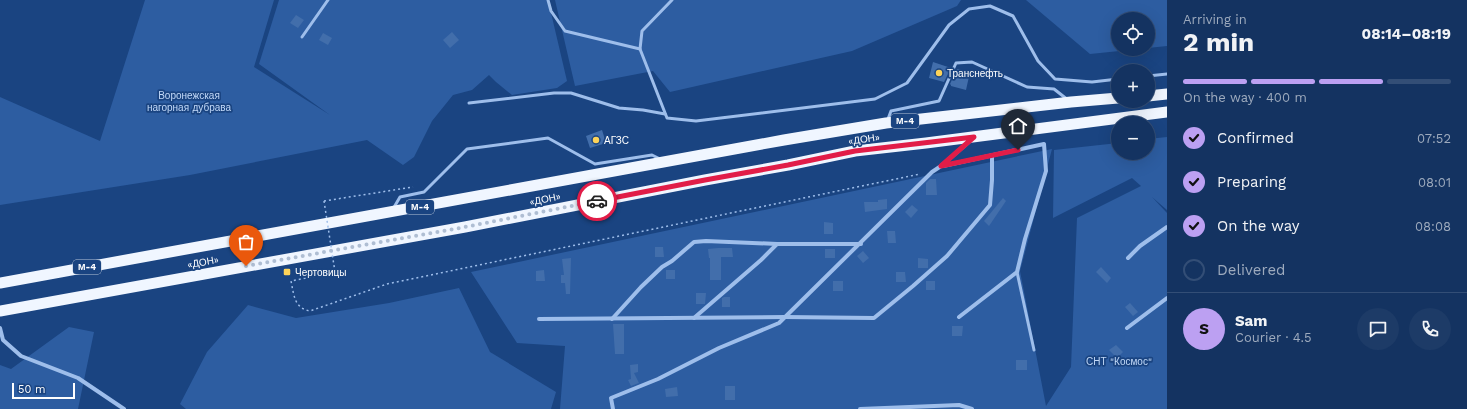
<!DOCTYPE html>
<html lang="en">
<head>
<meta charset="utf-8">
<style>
  :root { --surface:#143361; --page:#1d3b67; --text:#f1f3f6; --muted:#9daabd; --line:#334e76; --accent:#bca0f2 }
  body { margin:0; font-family:"Work Sans",sans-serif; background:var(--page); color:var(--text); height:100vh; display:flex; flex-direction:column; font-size:15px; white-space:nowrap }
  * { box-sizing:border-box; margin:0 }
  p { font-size:13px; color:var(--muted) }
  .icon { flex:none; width:22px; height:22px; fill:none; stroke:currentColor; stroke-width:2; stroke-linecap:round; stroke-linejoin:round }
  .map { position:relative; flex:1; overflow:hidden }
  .details { display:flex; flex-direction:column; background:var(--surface); width:300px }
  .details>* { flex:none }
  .controls { position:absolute; left:1111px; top:12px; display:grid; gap:8px }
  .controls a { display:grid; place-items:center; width:44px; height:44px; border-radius:50%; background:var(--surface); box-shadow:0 4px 16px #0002,0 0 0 1px var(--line); font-size:20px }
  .scale { position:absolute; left:12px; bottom:10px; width:63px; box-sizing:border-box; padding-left:4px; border:2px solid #fff; border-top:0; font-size:11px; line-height:14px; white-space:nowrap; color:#fff; -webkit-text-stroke:3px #1a4481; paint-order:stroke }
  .pin { position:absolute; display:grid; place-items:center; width:34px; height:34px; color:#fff; margin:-41px -17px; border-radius:50% 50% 50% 0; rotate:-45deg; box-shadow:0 0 4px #0007 }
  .pin .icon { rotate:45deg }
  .courier { position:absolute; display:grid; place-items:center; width:40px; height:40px; margin:-20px; border:3px solid #e11d48; border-radius:50%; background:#fff; color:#222; box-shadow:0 1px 5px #0007 }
  .head em { font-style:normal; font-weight:700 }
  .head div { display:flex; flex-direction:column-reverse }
  .head { display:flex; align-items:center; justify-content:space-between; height:68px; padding:0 16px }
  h1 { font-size:26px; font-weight:700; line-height:30px }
  .bar { display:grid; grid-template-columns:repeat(4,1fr); gap:6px 4px; align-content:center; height:48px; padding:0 16px }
  .bar i { height:5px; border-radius:3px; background:var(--line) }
  .bar .selected { background:var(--accent) }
  .bar p { grid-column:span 4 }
  .line { display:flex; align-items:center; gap:10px; padding:0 16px; border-top:1px solid var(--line) }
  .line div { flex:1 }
  .round { display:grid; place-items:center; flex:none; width:42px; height:42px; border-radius:21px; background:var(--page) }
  ol { padding:0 16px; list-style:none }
  li { display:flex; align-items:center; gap:12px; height:44px }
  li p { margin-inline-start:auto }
  li .icon { padding:4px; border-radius:50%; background:var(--accent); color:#111; stroke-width:4 }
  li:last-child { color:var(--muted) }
  li i { width:22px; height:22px; border:2px solid var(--line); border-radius:50% }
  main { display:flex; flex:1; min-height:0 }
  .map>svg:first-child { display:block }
  .green { fill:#2d5da1 }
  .building { fill:#426eab }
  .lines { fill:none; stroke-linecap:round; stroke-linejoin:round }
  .path { stroke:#9ebeeb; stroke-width:1.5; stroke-dasharray:2 3; stroke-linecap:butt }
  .service { stroke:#9ebeeb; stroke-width:3 }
  .minor { stroke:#9ebeeb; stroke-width:4 }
  .trunk { stroke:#f0f6ff; stroke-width:11 }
  .path-bridge { stroke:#9ebeeb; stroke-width:1.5; stroke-dasharray:2 3; stroke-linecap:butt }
  .done { stroke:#afbed3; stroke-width:4; stroke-dasharray:0 7.2 }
  .route { stroke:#e11d48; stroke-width:5 }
  .poi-dot { fill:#fdd359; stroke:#1a4481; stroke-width:1.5 }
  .labels { text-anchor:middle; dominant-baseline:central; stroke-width:3.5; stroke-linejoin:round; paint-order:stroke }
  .shield { fill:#1a4481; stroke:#bac7d9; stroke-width:1 }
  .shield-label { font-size:9px; font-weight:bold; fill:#fff }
  .poi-label { font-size:10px; fill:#fff; stroke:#1a4481; text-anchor:start }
  .park-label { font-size:10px; fill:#c2d9f8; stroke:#1a4481 }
  .street-label { font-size:10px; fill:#fff; stroke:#1a4481 }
</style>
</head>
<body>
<main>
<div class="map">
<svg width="1167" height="409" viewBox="0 0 1167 409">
  <rect width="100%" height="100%" fill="#1a4481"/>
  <g class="green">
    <polygon points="145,0 274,0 254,67 330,115 259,64 279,0 548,0 567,81 557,88 512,95 496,82 489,75 472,90 453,95 432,121 414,157 403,165 367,140 190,175 0,205 0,97 100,141"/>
    <polygon points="555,0 961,0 957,6 852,51 670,92 653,71 575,86"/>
    <polygon points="1026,0 1167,0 1167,46 1148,48 1148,19 1118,19 1118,49 1139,49 1090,54"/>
    <polygon points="1167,137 1167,210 1152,197 1167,213 1167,409 560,409 565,346 517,343 471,272 1052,149 1020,271 1046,406 1071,367 1077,218 1141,186 1132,178 1053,218 1054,150 1118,143 1118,153 1148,153 1148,139"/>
    <polygon points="459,288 490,352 556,392 551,409 186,409 180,404 207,352 248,305 296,318 389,303"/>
    <polygon points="69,327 94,332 78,409 0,409 0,365 11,369"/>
  </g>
  <g class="building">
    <polygon points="296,15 304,20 298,28 290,23"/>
    <polygon points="452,32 459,40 450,48 443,40"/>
    <polygon points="323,33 332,38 328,45 319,40"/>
    <polygon points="933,62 951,68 944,82 929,78"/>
    <polygon points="957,69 970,72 966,90 951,86 951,85 950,84"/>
    <polygon points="602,130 606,143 590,148 586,136"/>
    <polygon points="930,179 936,179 937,195 926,195 926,183"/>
    <polygon points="1003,198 1006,201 989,226 984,221"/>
    <polygon points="887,199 887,209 865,212 864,202 878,202 878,200"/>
    <polygon points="912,205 918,210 911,218 905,212"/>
    <polygon points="824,222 833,223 833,234 824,234"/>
    <polygon points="887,231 895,231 896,243 888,243"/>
    <polygon points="655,247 663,247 664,257 655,257"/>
    <polygon points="718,248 732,248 733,257 721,257 721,280 710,280 710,258 709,258 708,249"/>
    <rect x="825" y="249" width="10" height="9"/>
    <polygon points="863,251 869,258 863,263 857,256"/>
    <polygon points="571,258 570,294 566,294 565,283 561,283 561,275 564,275 562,259"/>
    <polygon points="918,258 928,259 928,268 918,268"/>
    <polygon points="1101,267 1111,278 1107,283 1096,272"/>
    <polygon points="544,270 545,281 536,281 536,271"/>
    <rect x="666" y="270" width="9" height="9"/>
    <polygon points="896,272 905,272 906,282 896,282"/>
    <rect x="833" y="281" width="10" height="10"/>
    <rect x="926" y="281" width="9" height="9"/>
    <polygon points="696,293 706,293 705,304 696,304"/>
    <polygon points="724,297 730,297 730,307 722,307 722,298"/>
    <polygon points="1130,303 1138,312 1133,316 1125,307"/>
    <polygon points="613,324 624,324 624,354 615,354"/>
    <polygon points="952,326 963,326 962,336 952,336"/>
    <polygon points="1116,345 1123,352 1117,358 1109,350"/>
    <rect x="1016" y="360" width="11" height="10"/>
    <polygon points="638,364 638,372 634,373 639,383 631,386 628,380 631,379 630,365"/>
    <rect x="725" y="386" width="10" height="14"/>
    <polygon points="677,387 678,396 666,397 665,389"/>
  </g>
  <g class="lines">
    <g class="path">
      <polyline points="324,201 413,187"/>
      <path d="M335 272 291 281C294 295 294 308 310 311L387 284 920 174"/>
    </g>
    <g class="service">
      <polyline points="548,0 551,11 565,31 640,49"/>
      <polyline points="672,0 642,31 640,49 667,118 696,121 875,99 907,83 949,25 969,9 990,6 1013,16 1038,61 1055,79 1092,82 1118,79"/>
      <polyline points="302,37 328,0"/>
      <polyline points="1148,76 1167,74"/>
      <polyline points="469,103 554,93 571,93 619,108 643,110 665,114"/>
      <polyline points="888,119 891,111 939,101 956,63 972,62 1027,87 1054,89 1068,100"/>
      <polyline points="393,209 400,197 424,192 467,149 548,138 595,164 652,155 660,159"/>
      <polyline points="1017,272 1034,350"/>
    </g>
    <g class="minor">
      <polyline points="943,166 1044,144 1046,171 1025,239 1017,272 959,317"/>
      <polyline points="1128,258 1140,246 1167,227"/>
      <polyline points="694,318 761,260 777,244"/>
      <polyline points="539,319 785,317 874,318 913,286 947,256 990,205 992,180 992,155"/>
      <polyline points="612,319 641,287 662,267 672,261 694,242 706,241 777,244 861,244"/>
      <polyline points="0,328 3,340 21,356 78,378 124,409"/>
      <polyline points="1127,328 1167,298"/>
      <polyline points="613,409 611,398 658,379 719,348 779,323 932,172 941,166 970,141"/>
      <polyline points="860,409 959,405 972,409"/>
    </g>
    <g class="trunk">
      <polyline points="1148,96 1167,94"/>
      <polyline points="0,283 784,140 886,123 1071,102 1118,98"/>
      <polyline points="0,311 465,227 705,180 788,165 855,151 926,143 1167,112"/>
    </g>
    <polyline class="path-bridge" points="324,201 335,272"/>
  </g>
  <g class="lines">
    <polyline class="done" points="246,266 465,227 597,201"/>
    <polyline class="route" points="597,201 705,180 788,165 855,151 974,137 941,166 1018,150"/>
  </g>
  <g class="poi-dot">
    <circle cx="939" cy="73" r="4"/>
    <circle cx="596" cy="140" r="4"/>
    <rect x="283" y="268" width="8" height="8" rx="2"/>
  </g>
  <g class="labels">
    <g class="shield">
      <rect x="891" y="114" width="28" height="14" rx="3"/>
      <rect x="406" y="200" width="28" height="14" rx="3"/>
      <rect x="73" y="260" width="28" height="14" rx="3"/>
    </g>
    <g class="shield-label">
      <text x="905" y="121">М-4</text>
      <text x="420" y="207">М-4</text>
      <text x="87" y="267">М-4</text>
    </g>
    <g class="poi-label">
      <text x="947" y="73">Транснефть</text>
      <text x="604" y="140">АГЗС</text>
      <text x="295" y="272">Чертовицы</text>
    </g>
    <g class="park-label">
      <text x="189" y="95">Воронежская<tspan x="189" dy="12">нагорная дубрава</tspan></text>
      <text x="1119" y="361">СНТ "Космос"</text>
    </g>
    <g class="street-label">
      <text transform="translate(864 139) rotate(-8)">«ДОН»</text>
      <text transform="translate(545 199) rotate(-11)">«ДОН»</text>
      <text transform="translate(203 262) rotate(-10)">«ДОН»</text>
    </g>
  </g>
</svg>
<div class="controls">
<a><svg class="icon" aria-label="locate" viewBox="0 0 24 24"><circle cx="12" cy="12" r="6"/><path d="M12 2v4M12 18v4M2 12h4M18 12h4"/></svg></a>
<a>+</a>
<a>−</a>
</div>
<div class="scale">50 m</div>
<div class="pin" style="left:246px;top:266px;background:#ea580c"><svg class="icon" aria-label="bag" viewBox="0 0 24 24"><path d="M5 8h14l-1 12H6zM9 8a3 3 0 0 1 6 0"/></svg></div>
<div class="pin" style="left:1018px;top:150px;background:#1f2937"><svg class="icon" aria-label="home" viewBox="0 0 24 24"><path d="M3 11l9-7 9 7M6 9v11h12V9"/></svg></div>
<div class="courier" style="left:597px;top:201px"><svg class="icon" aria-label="car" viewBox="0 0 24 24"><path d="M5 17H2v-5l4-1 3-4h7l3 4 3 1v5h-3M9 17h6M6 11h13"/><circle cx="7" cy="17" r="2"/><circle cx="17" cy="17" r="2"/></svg></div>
</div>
<section class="details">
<div class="head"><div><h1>2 min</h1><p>Arriving in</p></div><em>08:14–08:19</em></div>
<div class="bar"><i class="selected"></i><i class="selected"></i><i class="selected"></i><i></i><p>On the way · 400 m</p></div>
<ol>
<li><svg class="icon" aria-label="check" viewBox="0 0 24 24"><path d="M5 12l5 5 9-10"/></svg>Confirmed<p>07:52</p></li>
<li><svg class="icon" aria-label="check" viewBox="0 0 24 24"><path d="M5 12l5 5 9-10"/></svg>Preparing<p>08:01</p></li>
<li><svg class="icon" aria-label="check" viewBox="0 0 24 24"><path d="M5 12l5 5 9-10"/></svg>On the way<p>08:08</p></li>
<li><i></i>Delivered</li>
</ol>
<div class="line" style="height:72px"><b class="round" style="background:var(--accent);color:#111">S</b><div><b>Sam</b><p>Courier · 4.5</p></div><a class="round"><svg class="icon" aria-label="chat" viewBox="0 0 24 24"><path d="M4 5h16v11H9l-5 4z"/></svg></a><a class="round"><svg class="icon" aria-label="phone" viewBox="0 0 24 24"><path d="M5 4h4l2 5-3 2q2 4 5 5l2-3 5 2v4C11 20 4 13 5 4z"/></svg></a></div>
</section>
</main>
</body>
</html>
